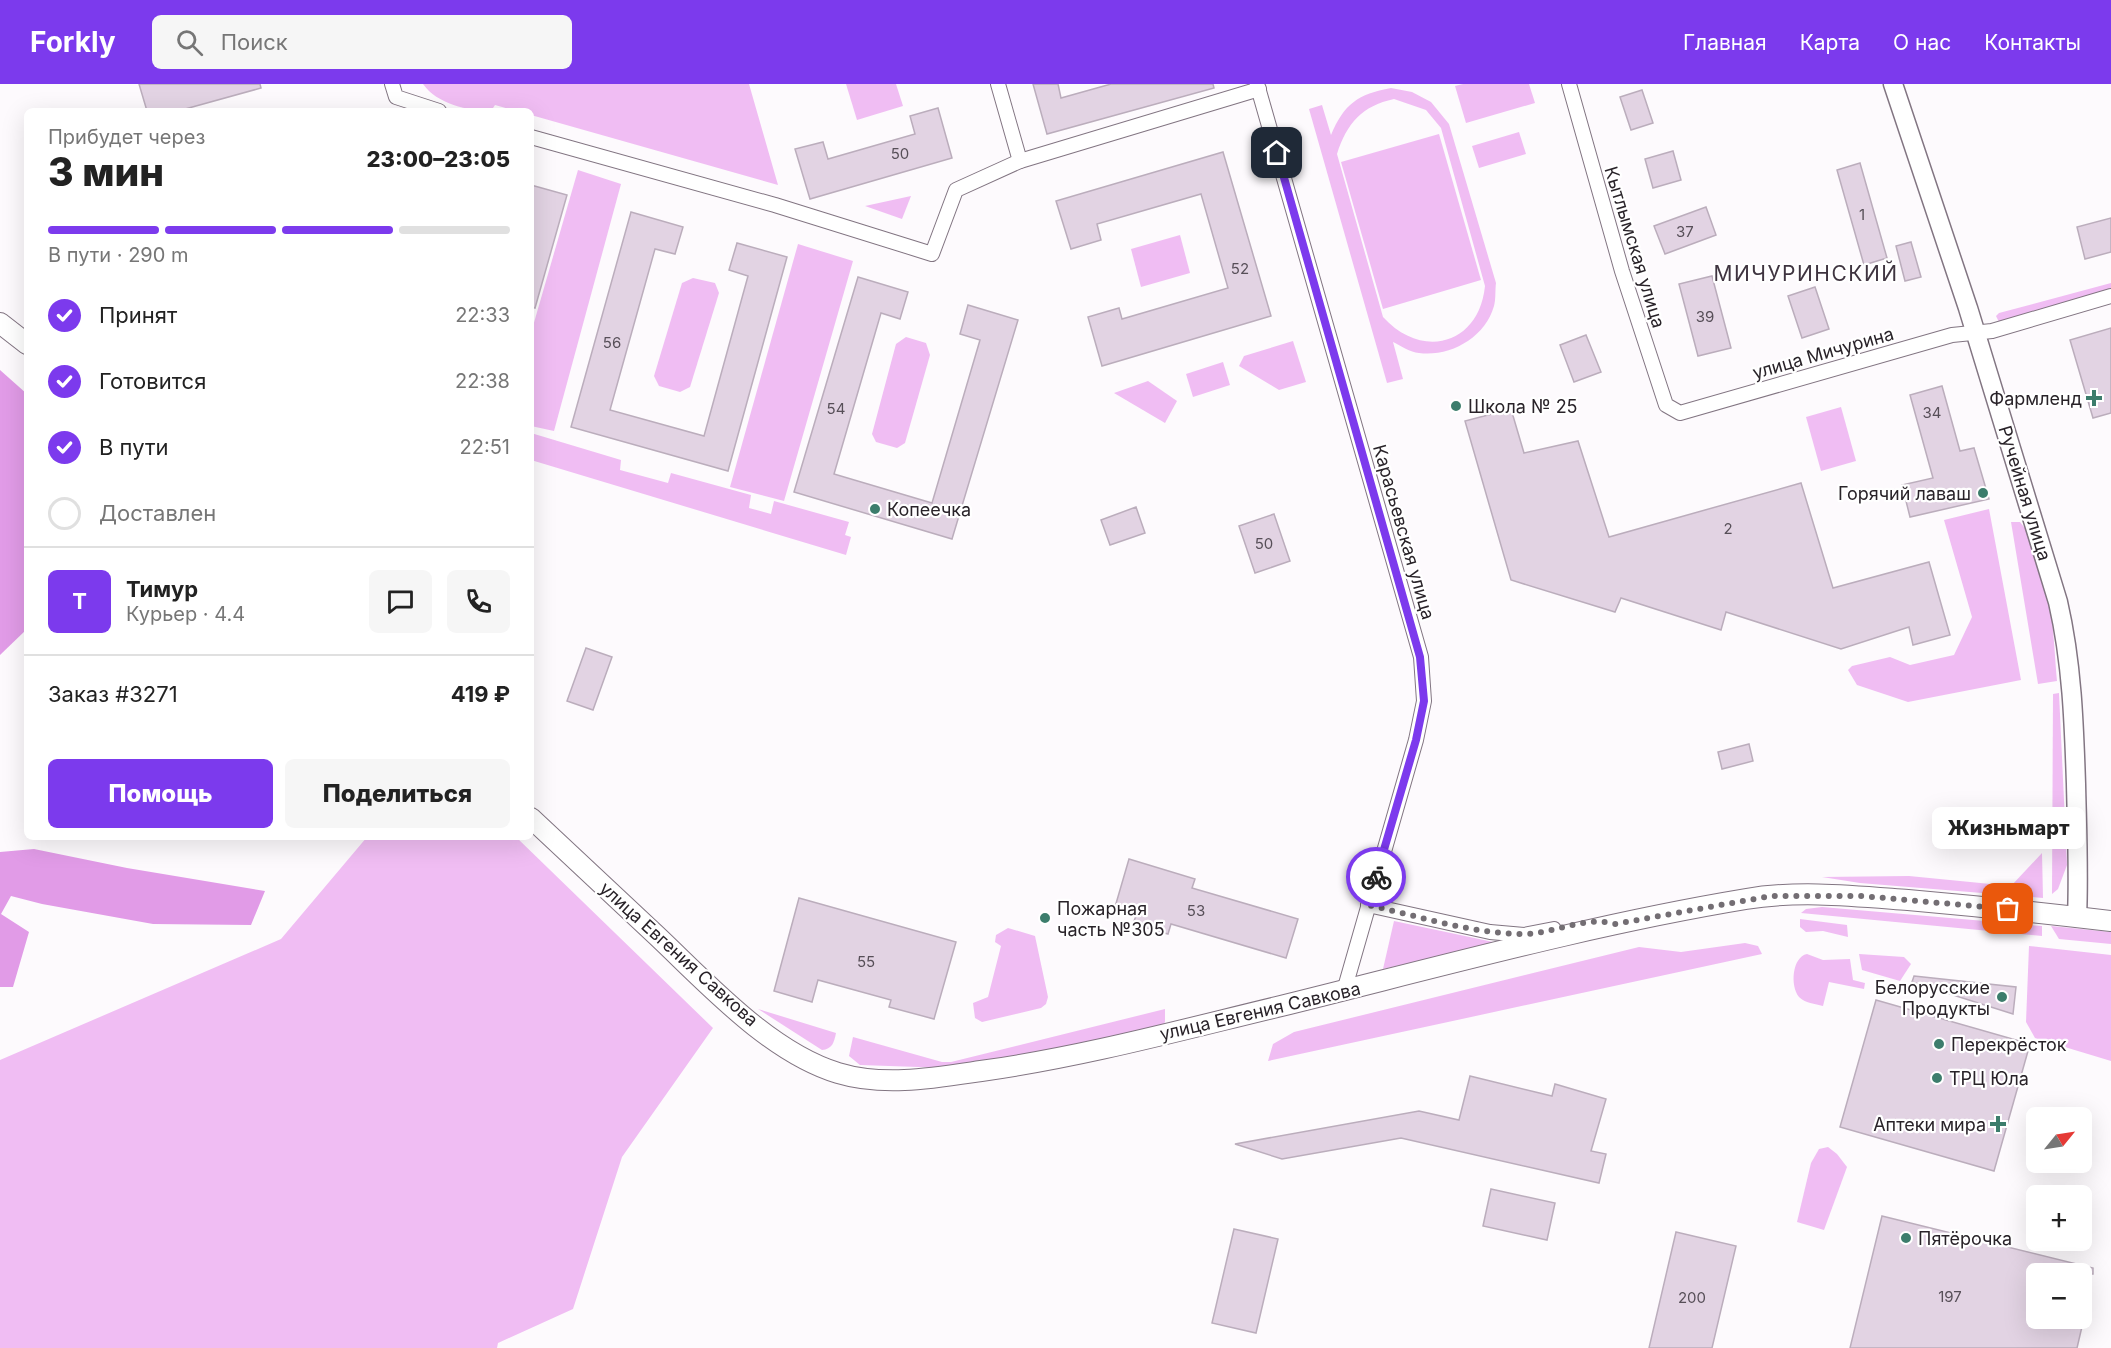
<!DOCTYPE html>
<html lang="ru">
<head>
<meta charset="utf-8">
<style>
  :root { --surface:#fff; --page:#f6f6f6; --text:#222; --muted:#767676; --line:#e0e0e0; --accent:#7c3aed }
  body { margin:0; font-family:Inter,sans-serif; background:var(--page); color:var(--text); height:100vh; display:flex; flex-direction:column; font-size:22px; white-space:nowrap }
  * { box-sizing:border-box; margin:0 }
  p { font-size:20px; color:var(--muted) }
  .icon { flex:none; width:33px; height:33px; fill:none; stroke:currentColor; stroke-width:2; stroke-linecap:round; stroke-linejoin:round }
  .map { position:relative; flex:1; overflow:hidden }
  .side { position:absolute; left:24px; top:24px; width:510px; height:732px; display:flex; flex-direction:column; background:var(--surface); border-radius:9px; box-shadow:0 6px 24px #0002 }
  .side>* { flex:none }
  .needle { width:39px; rotate:60deg }
  .tools { position:absolute; left:2026px; top:1023px; display:grid; gap:12px }
  .tools a { display:grid; place-items:center; width:66px; height:66px; border-radius:9px; background:var(--surface); box-shadow:0 6px 24px #0002; font-size:30px }
  .pin { position:absolute; display:grid; place-items:center; width:51px; height:51px; color:#fff; margin:-26px; border-radius:12px; box-shadow:0 3px 9px #0006 }
  .courier { position:absolute; display:grid; place-items:center; width:60px; height:60px; margin:-30px; border:4px solid #7c3aed; border-radius:50%; background:#fff; color:#222; box-shadow:0 2px 8px #0007 }
  .bubble { position:absolute; height:42px; border-radius:9px; background:var(--surface); box-shadow:0 6px 24px #0002; font-size:20px; font-weight:800; line-height:42px; text-align:center }
  .head em { font-style:normal; font-weight:800 }
  .head div { display:flex; flex-direction:column-reverse }
  .head { display:flex; align-items:center; justify-content:space-between; height:102px; padding:0 24px }
  h1 { font-size:39px; font-weight:800; line-height:45px }
  .bar { display:grid; grid-template-columns:repeat(4,1fr); gap:9px 6px; align-content:center; height:72px; padding:0 24px }
  .bar i { height:8px; border-radius:4px; background:var(--line) }
  .bar .on { background:var(--accent) }
  .bar p { grid-column:span 4 }
  .line { display:flex; align-items:center; gap:15px; padding:0 24px; border-top:2px solid var(--line) }
  .line div { flex:1 }
  .round { display:grid; place-items:center; flex:none; width:63px; height:63px; border-radius:9px; background:var(--page) }
  ol { padding:0 24px; list-style:none }
  li { display:flex; align-items:center; gap:18px; height:66px }
  li p { margin-inline-start:auto }
  li .icon { padding:6px; border-radius:50%; background:var(--accent); color:#fff; stroke-width:4 }
  li:last-child { color:var(--muted) }
  li i { width:33px; height:33px; border:3px solid var(--line); border-radius:50% }
  .action { display:flex; gap:12px; margin-top:auto; padding:12px 24px }
  .action a { flex:1; height:69px; border-radius:9px; background:var(--accent); color:#fff; font-size:24px; font-weight:800; line-height:69px; text-align:center }
  .action a+a { background:var(--page); color:var(--text) }
  header { display:flex; align-items:center; gap:36px; box-sizing:border-box; height:84px; padding:0 30px; background:var(--accent); color:#fff }
  header strong { font-size:28px }
  nav { display:flex; gap:33px; margin-inline-start:auto; font-size:21px }
  .search { width:420px; height:54px; background:var(--page); display:flex; align-items:center; gap:15px; box-sizing:border-box; padding:0 21px; border-radius:9px; color:var(--muted); font-size:22px }
  .map>svg:first-child { display:block }
  .green { fill:#f0bdf3; fill-rule:evenodd }
  .forest { fill:#e19be7 }
  .building { fill:#e2d3e3; stroke:#bbadbc; stroke-width:1.5 }
  .lines { fill:none; stroke-linecap:round; stroke-linejoin:round }
  .minor-casing { stroke:#827582; stroke-width:16 }
  .tertiary-casing { stroke:#827582; stroke-width:21 }
  .secondary-casing { stroke:#827582; stroke-width:22 }
  .minor { stroke:#fff; stroke-width:14 }
  .tertiary { stroke:#fff; stroke-width:18 }
  .secondary { stroke:#fff; stroke-width:20 }
  .done { stroke:#736e73; stroke-width:6; stroke-dasharray:0 10.8 }
  .route { stroke:#7c3aed; stroke-width:8 }
  .poi-dot { fill:#3c7d6c; stroke:#fff; stroke-width:2 }
  .labels { text-anchor:middle; dominant-baseline:central; stroke-width:4.5; stroke-linejoin:round; paint-order:stroke }
  .number-label { font-size:15px; fill:#574f58 }
  .street-label { font-size:18px; fill:#292329; stroke:#fff }
  .poi-label { font-size:18px; fill:#292329; stroke:#fff; text-anchor:start }
  .quarter-label { font-size:21px; letter-spacing:1.5px; fill:#3f3440; stroke:#fff }
</style>
</head>
<body>
<header>
<strong>Forkly</strong>
<div class="search"><svg class="icon" aria-label="search" viewBox="0 0 24 24"><circle cx="10" cy="10" r="6"/><path d="M15 15l6 6"/></svg>Поиск</div>
<nav><a>Главная</a><a>Карта</a><a>О нас</a><a>Контакты</a></nav>
</header>
<div class="map">
<svg width="2111" height="1264" viewBox="0 0 2111 1264">
  <rect width="100%" height="100%" fill="#fdfafd"/>
  <g class="green">
    <path d="M423 0H749L778 101 531 31V27H516L495 21 491 27C468 27 437 20 423 0Z"/>
    <polygon points="846,0 896,0 903,22 857,36"/>
    <polygon points="1463,0 1529,0 1535,19 1466,39 1455,2"/>
    <path d="M1391 4 1412 8 1431 18 1449 40 1496 199C1495 206 1496 215 1494 222 1485 254 1450 273 1419 269 1410 268 1401 262 1393 258L1403 295 1387 299 1309 25 1322 21 1331 51C1344 20 1358 10 1391 4ZM1394 15 1426 26 1441 44 1485 202C1479 261 1422 276 1383 233L1337 70C1347 39 1362 22 1394 15Z"/>
    <polygon points="1519,48 1526,70 1479,84 1472,62"/>
    <polygon points="1439,50 1481,196 1383,225 1341,78"/>
    <polygon points="578,86 621,100 554,347 531,342 531,249"/>
    <polygon points="911,112 902,135 865,122"/>
    <polygon points="1180,151 1190,189 1141,203 1131,165"/>
    <polygon points="798,160 853,177 784,417 730,403"/>
    <polygon points="693,194 715,199 719,209 690,303 680,308 659,302 654,292 682,199"/>
    <polygon points="2111,199 2111,205 1999,238 1996,232 1999,229"/>
    <polygon points="906,253 926,259 930,271 905,359 897,364 876,358 872,350 896,260"/>
    <polygon points="1293,257 1306,298 1279,306 1239,282 1244,272"/>
    <polygon points="1223,278 1230,301 1193,313 1186,290"/>
    <polygon points="1148,297 1177,317 1165,339 1114,309"/>
    <polygon points="1841,323 1856,377 1821,387 1806,333"/>
    <polygon points="531,349 621,376 620,386 668,399 671,389 751,411 749,424 771,430 774,417 849,438 845,451 851,453 846,471 531,376"/>
    <polygon points="1989,425 2021,596 1908,618 1857,601 1848,586 1852,582 1890,573 1910,581 1954,571 1972,533 1944,436"/>
    <path d="M2011 438H2020C2052 475 2053 550 2057 597L2038 600Z"/>
    <polygon points="2059,609 2067,781 2058,805 2052,810 2053,610"/>
    <polygon points="367,753 516,753 713,944 622,1073 573,1225 498,1259 497,1264 0,1264 0,976 281,855"/>
    <polygon points="2042,769 2043,814 1860,799 1822,793 1909,792 2011,802"/>
    <polygon points="1822,823 2042,842 2042,852 1801,829 1806,825"/>
    <polygon points="1800,835 1847,841 1848,853 1823,847 1806,848 1800,843"/>
    <polygon points="1394,837 1498,859 1383,885"/>
    <polygon points="2051,842 2111,848 2111,860 2059,855"/>
    <polygon points="1008,844 1035,852 1048,913 1046,920 1041,924 982,938 975,934 973,919 988,913 1001,862 995,858 996,851"/>
    <polygon points="1745,859 1758,862 1762,870 1268,977 1273,960 1294,948 1639,863 1681,868"/>
    <polygon points="2029,862 2111,871 2111,977 2035,954 2026,938"/>
    <path d="M1807 870 1823 876 1850 875 1853 896 1865 899 1864 905 1829 898 1823 922C1815 920 1805 919 1799 913 1790 902 1792 873 1807 870Z"/>
    <polygon points="1859,870 1904,873 1911,880 1900,897 1862,886"/>
    <path d="M758 925 836 949C834 959 832 965 822 966Z"/>
    <polygon points="1165,925 1165,938 1160,945 948,984 860,981 849,972 853,953 942,978 951,978"/>
    <polygon points="1828,1063 1837,1070 1847,1083 1824,1146 1797,1138 1811,1079 1819,1065"/>
  </g>
  <g class="forest">
    <polygon points="0,286 27,310 27,545 0,571"/>
    <polygon points="34,765 127,784 265,807 251,841 153,840 42,820 11,812 1,830 29,848 13,903 0,903 0,768"/>
  </g>
  <g class="building">
    <polygon points="139,0 260,0 261,4 178,27 147,27"/>
    <polygon points="1033,0 1058,0 1061,14 1111,0 1213,0 1214,4 1047,50"/>
    <polygon points="1642,6 1653,39 1631,46 1620,13"/>
    <polygon points="938,24 952,74 810,115 795,65 823,58 828,75 915,50 910,32"/>
    <polygon points="1673,67 1681,96 1653,104 1645,75"/>
    <polygon points="1223,68 1271,232 1102,282 1088,233 1119,224 1122,235 1228,204 1201,110 1097,140 1101,156 1071,165 1056,117"/>
    <polygon points="1860,79 1887,174 1864,181 1837,86"/>
    <polygon points="531,101 567,111 535,224 531,223"/>
    <polygon points="1706,123 1716,151 1665,170 1654,142"/>
    <polygon points="631,128 683,143 675,170 655,165 610,326 704,352 748,192 729,186 737,159 787,173 728,387 571,343"/>
    <polygon points="2111,134 2111,168 2085,175 2077,143"/>
    <polygon points="1911,158 1921,193 1905,197 1896,162"/>
    <polygon points="1712,192 1731,264 1698,272 1679,200"/>
    <polygon points="858,193 908,208 900,235 881,229 834,390 932,419 980,256 960,250 968,221 1018,236 952,455 794,408"/>
    <polygon points="1815,203 1829,245 1802,254 1788,212"/>
    <polygon points="2111,244 2111,329 2093,334 2070,256"/>
    <polygon points="1586,251 1601,288 1574,298 1560,261"/>
    <polygon points="1942,302 1960,367 1974,364 1989,415 1910,433 1902,401 1933,394 1910,311"/>
    <polygon points="1511,325 1524,369 1578,357 1609,453 1801,399 1833,504 1929,478 1950,551 1913,561 1909,543 1841,565 1726,528 1721,546 1621,514 1615,528 1511,496 1465,337"/>
    <polygon points="1136,423 1145,449 1110,461 1101,436"/>
    <polygon points="1274,430 1290,477 1255,489 1239,442"/>
    <polygon points="586,564 612,573 593,626 567,617"/>
    <polygon points="1749,660 1753,677 1722,685 1718,668"/>
    <polygon points="1129,775 1195,795 1192,804 1298,835 1286,874 1171,840 1168,850 1133,840 1137,829 1115,823"/>
    <polygon points="799,814 956,858 934,935 889,923 891,916 818,896 812,918 774,907"/>
    <polygon points="1914,892 2016,903 2013,930 1912,898"/>
    <polygon points="1876,916 2030,960 1994,1087 1840,1043"/>
    <polygon points="1470,992 1552,1012 1555,1000 1606,1015 1591,1067 1606,1070 1599,1099 1401,1054 1282,1075 1235,1060 1419,1027 1459,1036"/>
    <polygon points="1491,1105 1555,1119 1547,1156 1483,1142"/>
    <polygon points="1882,1132 2093,1184 2093,1190 2037,1190 2037,1234 2084,1234 2077,1264 1850,1264"/>
    <polygon points="1234,1145 1278,1155 1256,1249 1212,1239"/>
    <polygon points="1676,1148 1736,1162 1712,1264 1649,1264"/>
  </g>
  <g class="lines">
    <g class="minor-casing">
      <g id="minor">
        <polyline points="392,0 396,13 439,27"/>
        <polyline points="998,0 1020,77"/>
        <polyline points="1257,0 1421,573 1424,617 1416,656 1344,907"/>
        <polyline points="1569,0 1622,187 1666,321 1680,329 1952,251 1992,247 2111,212"/>
        <polyline points="531,53 775,121 932,170 956,106 1020,77 1259,5"/>
        <polyline points="1368,821 1490,848 1524,851 1554,845"/>
      </g>
    </g>
    <g class="tertiary-casing">
      <path id="tertiary" d="M1893 0 1968 224 2058 518C2072 579 2074 639 2076 700 2077 745 2079 789 2077 833"/>
    </g>
    <g class="secondary-casing">
      <g id="secondary">
        <polyline points="0,239 27,260"/>
        <path d="M531 734C573 773 614 812 656 851 707 899 769 968 838 989 884 1003 934 994 981 987 1082 973 1181 946 1281 922 1435 884 1589 841 1746 815 1798 806 1855 812 1908 816 1976 822 2043 829 2111 837"/>
      </g>
    </g>
    <use href="#minor" class="minor"/>
    <use href="#tertiary" class="tertiary"/>
    <use href="#secondary" class="secondary"/>
  </g>
  <g class="lines">
    <path class="done" d="M1376 793 1368 821C1418 832 1470 849 1521 850 1553 851 1583 831 1615 840L1771 812H1862L2008 825"/>
    <polyline class="route" points="1277,69 1420,573 1424,617 1416,656 1376,793"/>
  </g>
  <g class="poi-dot">
    <path d="M2091 305h6v6h6v6h-6v6h-6v-6h-6v-6h6z"/>
    <circle cx="1456" cy="322" r="6"/>
    <circle cx="1983" cy="409" r="6"/>
    <circle cx="875" cy="425" r="6"/>
    <circle cx="1045" cy="834" r="6"/>
    <circle cx="2002" cy="913" r="6"/>
    <circle cx="1939" cy="960" r="6"/>
    <circle cx="1937" cy="994" r="6"/>
    <path d="M1995 1031h6v6h6v6h-6v6h-6v-6h-6v-6h6z"/>
    <circle cx="1906" cy="1154" r="6"/>
  </g>
  <g class="labels">
    <g class="number-label">
      <text x="900" y="69">50</text>
      <text x="1862" y="130">1</text>
      <text x="1685" y="147">37</text>
      <text x="1240" y="184">52</text>
      <text x="1705" y="232">39</text>
      <text x="612" y="258">56</text>
      <text x="836" y="324">54</text>
      <text x="1932" y="328">34</text>
      <text x="1728" y="444">2</text>
      <text x="1264" y="459">50</text>
      <text x="1196" y="826">53</text>
      <text x="866" y="877">55</text>
      <text x="1950" y="1212">197</text>
      <text x="1692" y="1213">200</text>
    </g>
    <g class="street-label">
      <text transform="translate(1635 163) rotate(73)">Кытлымская улица</text>
      <text transform="translate(1823 269) rotate(-16)">улица Мичурина</text>
      <text transform="translate(2025 409) rotate(73)">Ручейная улица</text>
      <text transform="translate(1404 448) rotate(74)">Карасьевская улица</text>
      <text transform="translate(679 870) rotate(42)">улица Евгения Савкова</text>
      <text transform="translate(1260 927) rotate(-13)">улица Евгения Савкова</text>
    </g>
    <g class="poi-label">
      <text x="2082" y="314" text-anchor="end">Фармленд</text>
      <text x="1468" y="322">Школа № 25</text>
      <text x="1971" y="409" text-anchor="end">Горячий лаваш</text>
      <text x="887" y="425">Копеечка</text>
      <text x="1057" y="824">Пожарная<tspan x="1057" dy="21">часть №305</tspan></text>
      <text x="1990" y="903" text-anchor="end">Белорусские<tspan x="1990" dy="21">Продукты</tspan></text>
      <text x="1951" y="960">Перекрёсток</text>
      <text x="1949" y="994">ТРЦ Юла</text>
      <text x="1986" y="1040" text-anchor="end">Аптеки мира</text>
      <text x="1918" y="1154">Пятёрочка</text>
    </g>
    <g class="quarter-label">
      <text x="1806" y="189">МИЧУРИНСКИЙ</text>
    </g>
  </g>
</svg>
<div class="tools">
<a><svg class="needle" viewBox="-14 -14 28 28"><path d="M0-13l5 13h-10z" fill="#e53935"/><path d="M0 13l5-13h-10z" fill="#767676"/></svg></a>
<a>+</a>
<a>−</a>
</div>
<div class="pin" style="left:2008px;top:825px;background:#ea580c"><svg class="icon" aria-label="bag" viewBox="0 0 24 24"><path d="M5 8h14l-1 12H6zM9 8a3 3 0 0 1 6 0"/></svg></div>
<div class="pin" style="left:1277px;top:69px;background:#1f2937"><svg class="icon" aria-label="home" viewBox="0 0 24 24"><path d="M3 11l9-7 9 7M6 9v11h12V9"/></svg></div>
<div class="courier" style="left:1376px;top:793px"><svg class="icon" aria-label="bike" viewBox="0 0 24 24"><circle cx="6" cy="16" r="4"/><circle cx="18" cy="16" r="4"/><path d="M6 16l4-8h5l3 8M10 8l3 8H6M13 5h3"/></svg></div>
<div class="bubble" style="left:1932px;top:723px;width:153px">Жизньмарт</div>
<section class="side">
<div class="head"><div><h1>3 мин</h1><p>Прибудет через</p></div><em>23:00–23:05</em></div>
<div class="bar"><i class="on"></i><i class="on"></i><i class="on"></i><i></i><p>В пути · 290 m</p></div>
<ol>
<li><svg class="icon" aria-label="check" viewBox="0 0 24 24"><path d="M5 12l5 5 9-10"/></svg>Принят<p>22:33</p></li>
<li><svg class="icon" aria-label="check" viewBox="0 0 24 24"><path d="M5 12l5 5 9-10"/></svg>Готовится<p>22:38</p></li>
<li><svg class="icon" aria-label="check" viewBox="0 0 24 24"><path d="M5 12l5 5 9-10"/></svg>В пути<p>22:51</p></li>
<li><i></i>Доставлен</li>
</ol>
<div class="line" style="height:108px"><b class="round" style="background:var(--accent);color:#fff">Т</b><div><b>Тимур</b><p>Курьер · 4.4</p></div><a class="round"><svg class="icon" aria-label="chat" viewBox="0 0 24 24"><path d="M4 5h16v11H9l-5 4z"/></svg></a><a class="round"><svg class="icon" aria-label="phone" viewBox="0 0 24 24"><path d="M5 4h4l2 5-3 2q2 4 5 5l2-3 5 2v4C11 20 4 13 5 4z"/></svg></a></div>
<div class="line" style="height:78px"><div>Заказ #3271</div><b>419 ₽</b></div>
<div class="action"><a>Помощь</a><a>Поделиться</a></div>
</section>
</div>
</body>
</html>
